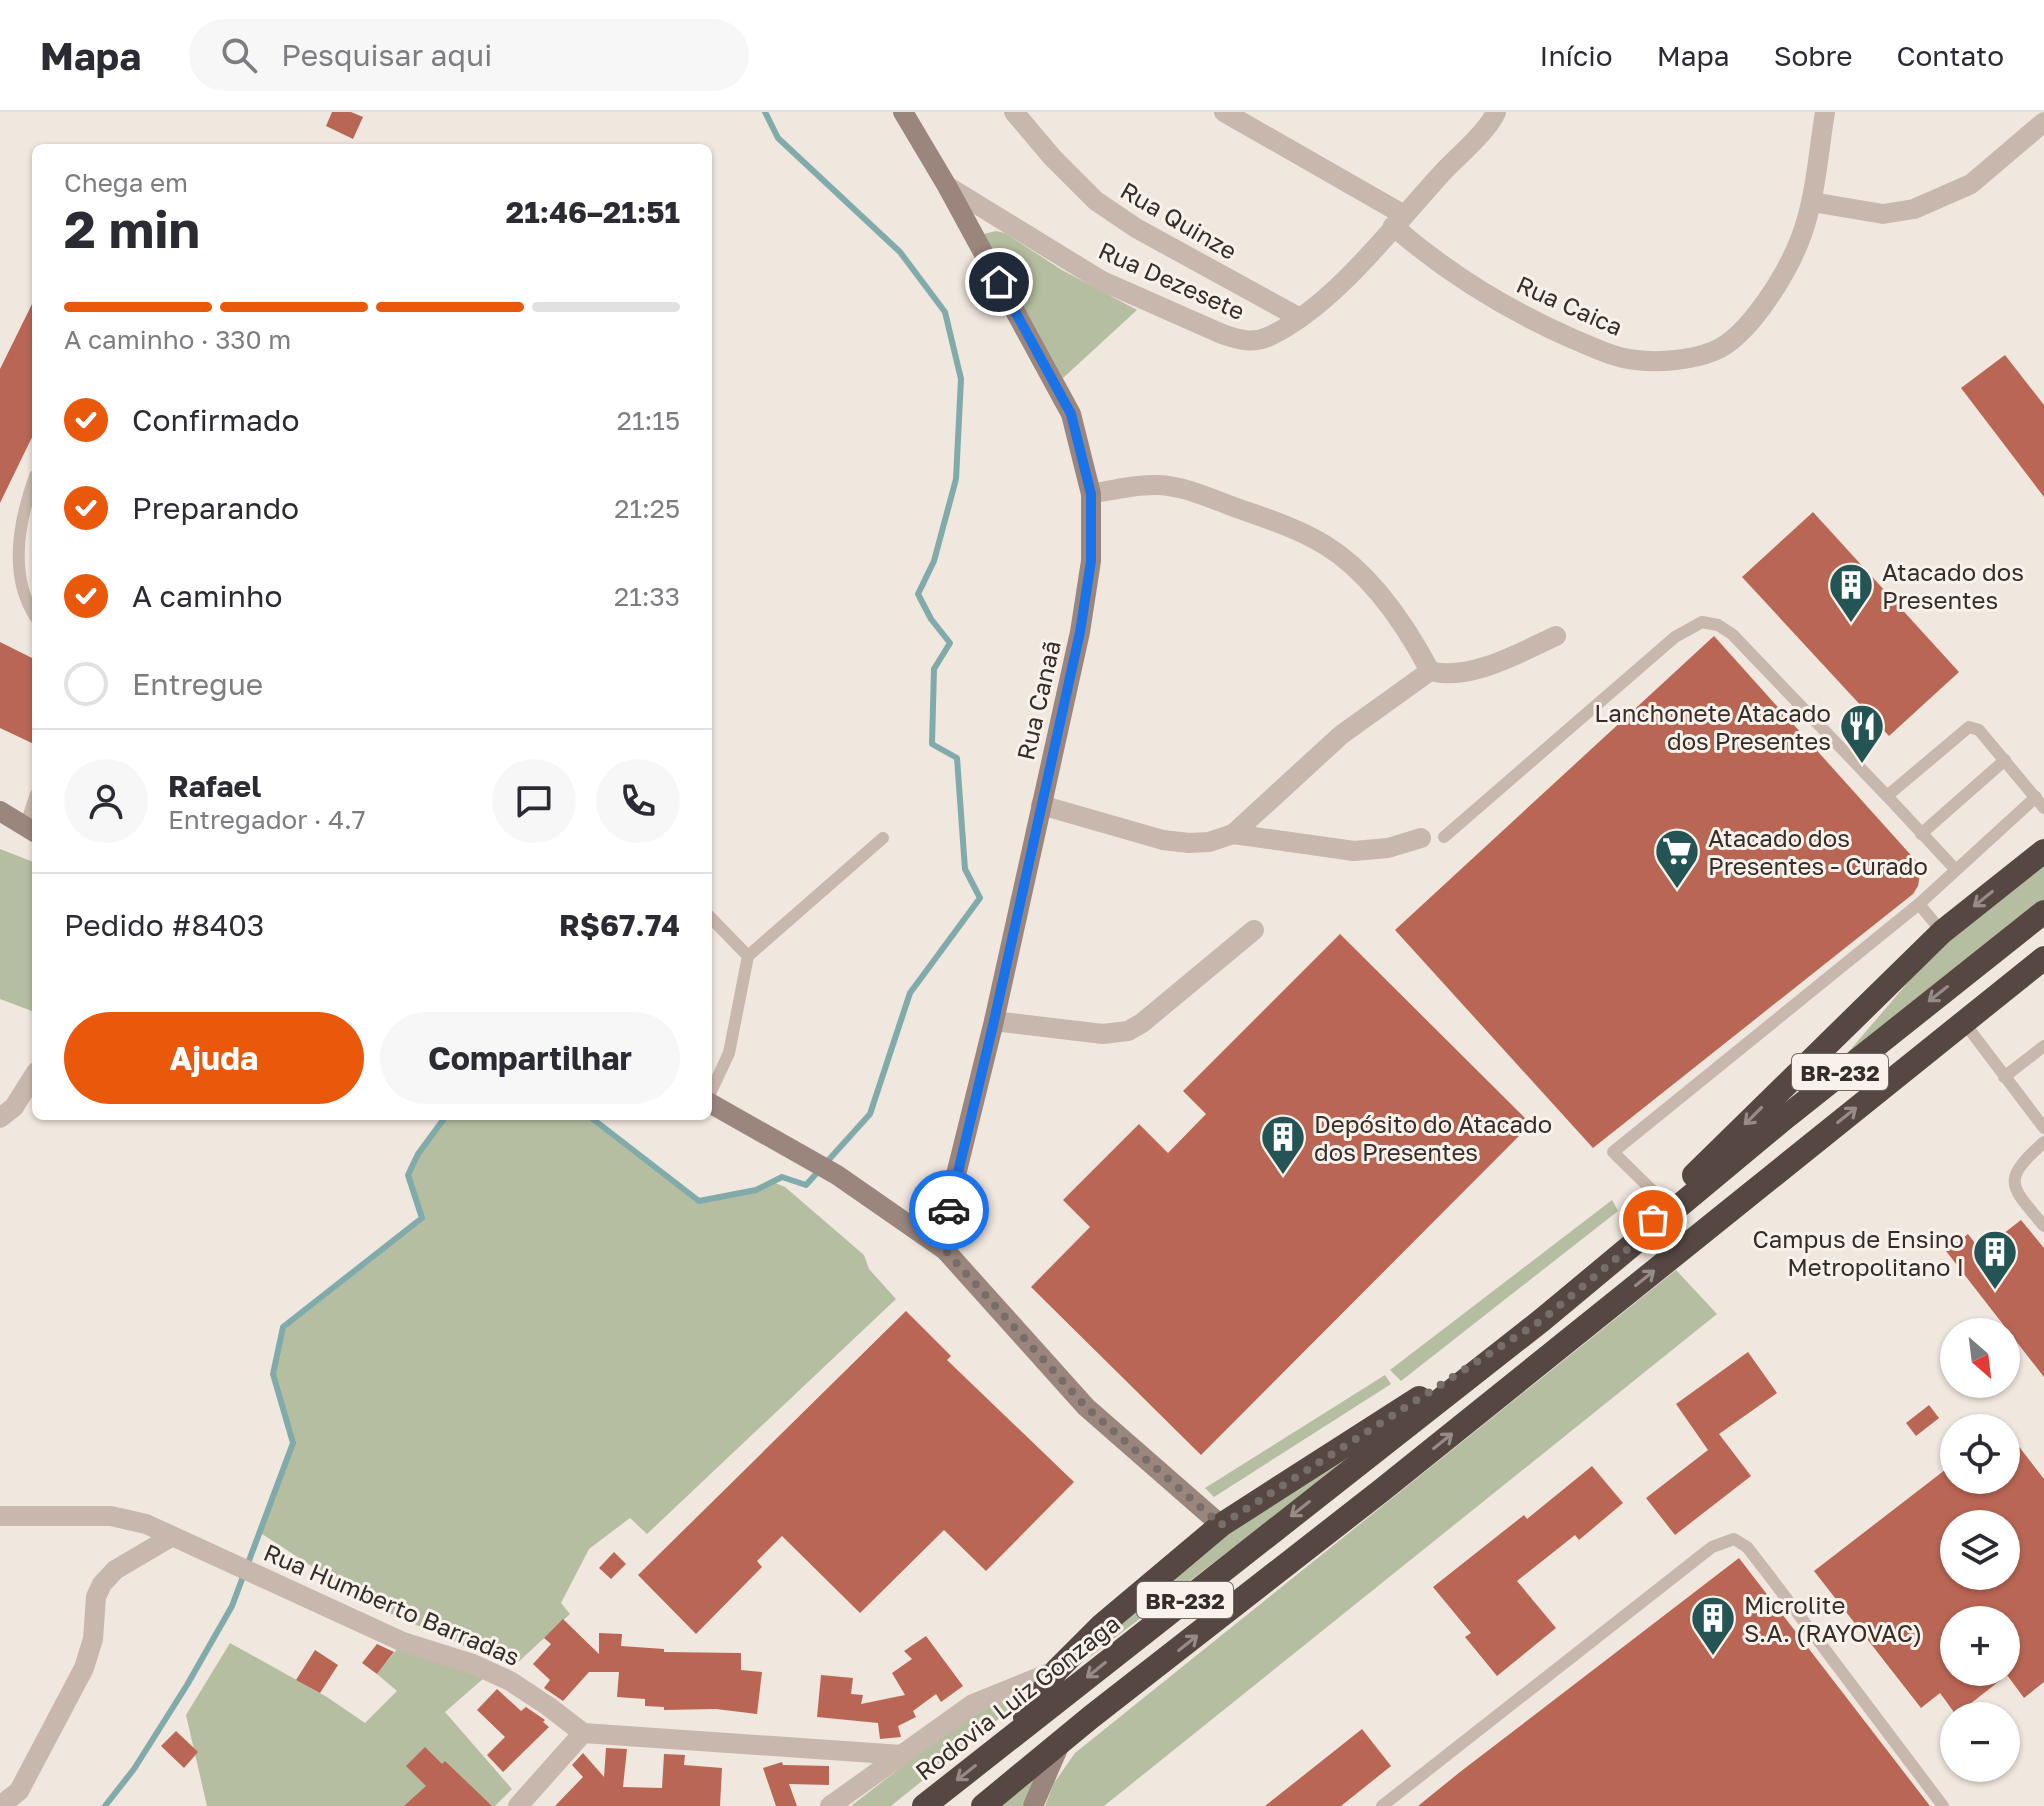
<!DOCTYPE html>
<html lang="pt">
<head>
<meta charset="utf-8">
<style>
  :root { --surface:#fff; --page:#f7f7f7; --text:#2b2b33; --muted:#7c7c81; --line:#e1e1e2; --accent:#ea580c }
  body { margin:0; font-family:"Golos Text",sans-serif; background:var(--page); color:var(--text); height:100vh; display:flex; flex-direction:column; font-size:30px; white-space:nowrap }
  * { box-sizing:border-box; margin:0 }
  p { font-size:26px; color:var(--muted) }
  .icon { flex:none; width:44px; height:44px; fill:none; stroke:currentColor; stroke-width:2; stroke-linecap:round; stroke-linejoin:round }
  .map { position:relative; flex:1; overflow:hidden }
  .sheet { position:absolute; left:32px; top:32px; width:680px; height:976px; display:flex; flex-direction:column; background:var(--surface); border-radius:12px; box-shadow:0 2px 6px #0004 }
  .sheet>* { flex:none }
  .needle { width:52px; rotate:152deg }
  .buttons { position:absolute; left:1940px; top:1206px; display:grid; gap:16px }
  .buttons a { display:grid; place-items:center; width:80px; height:80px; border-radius:50%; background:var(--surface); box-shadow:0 2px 6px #0004; font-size:40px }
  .pin { position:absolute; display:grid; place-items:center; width:68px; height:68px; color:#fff; margin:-34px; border:4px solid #fff; border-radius:50%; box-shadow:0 2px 8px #0007 }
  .courier { position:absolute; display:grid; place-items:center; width:80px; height:80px; margin:-40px; border:6px solid #1a73e8; border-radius:50%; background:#fff; color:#222; box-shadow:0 2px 10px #0007 }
  .head em { font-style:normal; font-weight:700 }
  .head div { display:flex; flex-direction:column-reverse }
  .head { display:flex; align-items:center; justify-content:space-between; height:136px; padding:0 32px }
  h1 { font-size:52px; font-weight:700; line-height:60px }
  .bar { display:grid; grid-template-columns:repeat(4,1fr); gap:12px 8px; align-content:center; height:96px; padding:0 32px }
  .bar i { height:10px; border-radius:6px; background:var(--line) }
  .bar .on { background:var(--accent) }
  .bar p { grid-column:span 4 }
  .line { display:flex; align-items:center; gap:20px; padding:0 32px; border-top:2px solid var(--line) }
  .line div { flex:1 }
  .round { display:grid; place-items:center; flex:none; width:84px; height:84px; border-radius:42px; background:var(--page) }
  ol { padding:0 32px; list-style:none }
  li { display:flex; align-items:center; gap:24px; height:88px }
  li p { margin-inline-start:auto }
  li .icon { padding:8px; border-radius:50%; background:var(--accent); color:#fff; stroke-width:4 }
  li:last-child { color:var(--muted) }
  li i { width:44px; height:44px; border:4px solid var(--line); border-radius:50% }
  .button { display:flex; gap:16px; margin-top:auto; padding:16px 32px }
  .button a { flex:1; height:92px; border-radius:48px; background:var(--accent); color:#fff; font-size:32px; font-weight:700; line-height:92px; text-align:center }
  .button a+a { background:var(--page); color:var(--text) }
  header { display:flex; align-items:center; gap:48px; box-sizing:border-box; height:112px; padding:0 40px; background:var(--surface); border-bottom:2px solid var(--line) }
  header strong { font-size:38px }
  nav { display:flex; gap:44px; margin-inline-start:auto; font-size:28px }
  .search { width:560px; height:72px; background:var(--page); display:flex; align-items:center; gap:20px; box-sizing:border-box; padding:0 28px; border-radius:44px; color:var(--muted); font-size:30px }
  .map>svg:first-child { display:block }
  .green { fill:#b6bea1 }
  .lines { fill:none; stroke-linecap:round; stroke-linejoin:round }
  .stream { stroke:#81abaa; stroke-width:6 }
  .building { fill:#ba6654; fill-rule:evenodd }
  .lane { stroke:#c8b7ac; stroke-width:12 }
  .street { stroke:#c8b7ac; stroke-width:20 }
  .secondary { stroke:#9b867e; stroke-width:20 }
  .highway { stroke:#564742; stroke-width:24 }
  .oneway { stroke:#978b86 }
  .done { stroke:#776e69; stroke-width:8; stroke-dasharray:0 14.4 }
  .route { stroke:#1a73e8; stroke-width:10 }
  .labels { text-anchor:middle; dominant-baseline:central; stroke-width:6; stroke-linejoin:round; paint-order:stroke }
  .shield { fill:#f8f2eb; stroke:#706864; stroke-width:2 }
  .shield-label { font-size:22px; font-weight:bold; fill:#362d2a }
  .street-label { font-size:24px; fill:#362d2a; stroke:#f8f2eb }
  .poi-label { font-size:24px; fill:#362d2a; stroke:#f8f2eb; text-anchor:start }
</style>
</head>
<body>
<header>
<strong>Mapa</strong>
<div class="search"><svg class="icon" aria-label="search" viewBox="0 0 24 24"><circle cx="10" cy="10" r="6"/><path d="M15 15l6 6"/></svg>Pesquisar aqui</div>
<nav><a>Início</a><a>Mapa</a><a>Sobre</a><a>Contato</a></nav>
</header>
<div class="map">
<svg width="2044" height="1694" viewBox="0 0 2044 1694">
  <rect width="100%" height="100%" fill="#f0e7df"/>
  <g class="green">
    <polygon points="996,119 1005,121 1062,158 1137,198 1063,266 984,122"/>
    <polygon points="0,737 36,751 36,890 32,899 0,887"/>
    <polygon points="2044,752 2044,788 1845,944 1933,841"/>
    <polygon points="446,1004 589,1004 699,1089 756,1078 773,1070 785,1075 864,1143 869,1157 896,1187 647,1422 630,1406 589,1437 561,1491 570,1502 513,1555 373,1494 259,1420 293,1331 273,1262 283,1215 422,1106 408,1063 418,1042"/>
    <polygon points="1612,1088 1618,1099 1401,1269 1390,1258"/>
    <polygon points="1676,1158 1717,1202 1104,1694 1045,1694 1054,1671 1075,1641"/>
    <polygon points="1385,1263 1391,1272 1214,1385 1205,1376"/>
    <polygon points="1359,1335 1317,1372 1087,1547 1129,1499 1223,1424"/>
    <polygon points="230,1531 327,1585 365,1611 397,1579 377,1562 398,1536 484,1566 445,1600 512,1677 495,1694 207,1694 186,1603"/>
    <polygon points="1000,1587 1011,1597 891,1694 851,1694 948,1619"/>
    <polygon points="1041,1661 1022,1694 999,1694"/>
  </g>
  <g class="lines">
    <g class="stream">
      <polyline points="589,1004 699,1089 756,1078 782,1065 806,1073 870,1002 910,881 980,786 965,757 957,646 932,632 934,557 950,531 931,507 918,482 934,449 956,367 961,267 945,200 900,140 778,26 765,0"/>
      <polyline points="105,1694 134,1657 187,1573 232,1494 293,1331 273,1262 283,1215 422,1106 408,1063 418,1042 446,1004"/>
    </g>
  </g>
  <g class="building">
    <polygon points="332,0 351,0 363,5 353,27 326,14"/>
    <polygon points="36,184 36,317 0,391 0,257"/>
    <polygon points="2005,243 2044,293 2044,385 1961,276"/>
    <polygon points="1813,400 1959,560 1889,624 1742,465"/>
    <polygon points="1714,524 1918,751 1920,762 1918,774 1913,782 1593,1036 1395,818"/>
    <polygon points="0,530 36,548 36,633 0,616"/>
    <polygon points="1340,822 1531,1012 1201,1343 1031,1175 1090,1115 1063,1088 1139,1012 1168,1041 1206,1002 1183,979"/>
    <polygon points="2021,1108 2044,1136 2044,1265 1946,1139 1968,1122 1981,1139"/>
    <polygon points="906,1199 951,1244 947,1248 1074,1370 986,1459 944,1418 860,1501 782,1424 757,1449 762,1455 696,1522 638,1463"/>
    <polygon points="1748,1240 1777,1281 1719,1322 1751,1364 1675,1423 1646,1386 1708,1338 1676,1292"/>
    <polygon points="1929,1293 1939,1306 1916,1324 1906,1311"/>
    <path d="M2006 1318 2044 1367V1570L2024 1586 2007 1563 1956 1603 1940 1581 1921 1596 1814 1459 1954 1351V1368H2006ZM1954 1412H2006V1464H1954ZM1954 1508H2006V1560H1954Z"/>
    <polygon points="1592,1354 1623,1391 1579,1428 1575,1423 1517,1469 1556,1516 1497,1564 1465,1525 1471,1521 1433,1475 1524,1403 1527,1407"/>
    <polygon points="614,1440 626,1452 611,1467 599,1456"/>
    <polygon points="1739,1446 1930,1694 1418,1694 1460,1660"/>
    <polygon points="563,1507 599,1542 599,1521 622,1522 621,1534 664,1537 664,1540 741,1541 741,1558 762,1560 757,1602 716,1597 664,1598 664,1595 645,1594 645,1587 617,1585 619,1560 589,1560 563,1589 544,1576 550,1568 533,1552 551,1532 544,1526"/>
    <polygon points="926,1524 963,1574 941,1590 936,1582 913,1599 916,1605 898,1614 901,1625 880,1627 878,1611 817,1605 821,1563 853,1566 851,1582 863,1583 861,1592 905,1583 892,1561 912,1547 904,1539"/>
    <polygon points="377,1532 394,1540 377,1562 362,1551"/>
    <polygon points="315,1538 338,1553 320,1581 296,1568"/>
    <polygon points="497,1577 521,1599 526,1595 545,1608 543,1610 549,1615 503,1660 487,1643 505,1625 477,1598"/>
    <polygon points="1362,1617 1391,1654 1341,1694 1265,1694"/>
    <polygon points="176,1619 198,1640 184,1656 161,1634"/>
    <polygon points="425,1635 442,1652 445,1649 492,1694 404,1694 426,1674 406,1654"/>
    <polygon points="606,1636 627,1637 623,1675 662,1676 664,1642 685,1643 684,1653 722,1656 720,1694 555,1694 583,1665 572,1653 583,1641 604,1665"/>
    <polygon points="782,1650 783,1653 829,1654 829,1673 789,1672 797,1694 776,1694 763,1656"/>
  </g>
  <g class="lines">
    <g class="lane">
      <path d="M35 364C19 408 8 464 36 506"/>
      <polyline points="1887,684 1955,757"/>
      <polyline points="25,715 36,682"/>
      <polyline points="1921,722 2005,648"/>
      <polyline points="1444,725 1675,525 1702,510 1718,513 1732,522 1887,684 1969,615 1979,618 2044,696"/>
      <polyline points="708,803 748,844 729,941 708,986"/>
      <polyline points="1942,820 1919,792 2036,685"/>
      <polyline points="748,844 883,726"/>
      <polyline points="1963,909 2044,1016"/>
      <polyline points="2004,965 2044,934"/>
      <path d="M2044 1030C2001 1069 2009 1072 2044 1114"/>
      <polyline points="1665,1091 1613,1040 1919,792"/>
      <polyline points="1382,1694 1712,1435 1734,1427 1747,1435 1771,1466 1943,1694"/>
    </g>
    <g class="street">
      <polyline points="1014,0 1052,45 1096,89 1136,116 1300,206"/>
      <polyline points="1224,0 1404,103"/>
      <path d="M947 74 1102 169 1222 222C1239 228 1253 232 1270 224 1335 193 1394 113 1443 60 1458 44 1488 19 1496 0"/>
      <polyline points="1812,90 1883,102 1914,97 1971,72 2044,10"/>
      <path d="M1393 114C1447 161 1507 198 1573 227 1593 235 1614 246 1636 248 1660 251 1692 248 1714 239 1749 225 1788 160 1801 125 1816 85 1818 42 1825 0"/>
      <path d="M1091 382C1113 378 1136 372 1158 373 1184 374 1210 386 1234 395 1265 406 1297 416 1325 433 1371 461 1405 512 1430 559"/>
      <path d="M1430 559C1469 570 1521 540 1556 524"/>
      <polyline points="1041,693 1163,728 1189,731 1209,730 1233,722 1341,623 1430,559"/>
      <polyline points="1233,722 1354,739 1388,736 1421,726"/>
      <polyline points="994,909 1103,922 1128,919 1142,911 1254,818"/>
      <polyline points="0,1006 14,995 36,960"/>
      <polyline points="0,1404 111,1404 146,1412 403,1530 473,1552 510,1569 548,1594 583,1621 902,1643"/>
      <polyline points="0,1694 19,1679 84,1556 93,1527 96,1485 102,1472 115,1458 171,1425"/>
      <polyline points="518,1694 583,1621"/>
      <polyline points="830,1694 973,1592 1057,1558"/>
    </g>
    <g class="secondary">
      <polyline points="903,0 947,74 1071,302 1091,382 1091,449 1080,520 994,909 949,1091 945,1138"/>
      <polyline points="0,699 36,721"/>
      <polyline points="708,990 837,1063 945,1138 1086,1295 1221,1413"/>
      <polyline points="1033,1694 1060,1632"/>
    </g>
    <g class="highway">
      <polyline points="1694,1063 1942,820 2044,739"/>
      <polyline points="1025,1605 1057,1558 1101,1514 1221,1413 1419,1286"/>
      <polyline points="924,1694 1542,1208 1786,1005 2044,800"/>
      <polyline points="983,1694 1091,1605 1382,1378 2044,846"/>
    </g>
  </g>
  <defs><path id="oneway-shaft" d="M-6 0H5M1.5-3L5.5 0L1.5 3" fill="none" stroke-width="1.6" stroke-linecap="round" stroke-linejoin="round" transform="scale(2)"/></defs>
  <g class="oneway">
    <use href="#oneway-shaft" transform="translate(1983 787) rotate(141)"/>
    <use href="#oneway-shaft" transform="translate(1938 882) rotate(142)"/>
    <use href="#oneway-shaft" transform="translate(1847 1003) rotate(-39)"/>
    <use href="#oneway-shaft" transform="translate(1753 1004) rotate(135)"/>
    <use href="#oneway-shaft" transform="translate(1645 1166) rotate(-39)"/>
    <use href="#oneway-shaft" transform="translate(1443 1329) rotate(-39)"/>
    <use href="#oneway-shaft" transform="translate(1300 1397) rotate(142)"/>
    <use href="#oneway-shaft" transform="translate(1188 1531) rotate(-39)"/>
    <use href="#oneway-shaft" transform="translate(1096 1558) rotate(141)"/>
    <use href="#oneway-shaft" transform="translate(966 1661) rotate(142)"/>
  </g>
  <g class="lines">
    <polyline class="done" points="949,1098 945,1138 1086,1295 1221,1413 1542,1208 1641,1126 1653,1108"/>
    <polyline class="route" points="949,1098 994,909 1080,520 1091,449 1091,382 1071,302 999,170"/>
  </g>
  <defs>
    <g id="building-pin" transform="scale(2.3)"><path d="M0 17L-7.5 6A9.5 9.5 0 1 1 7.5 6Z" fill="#245454" stroke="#f8f2eb"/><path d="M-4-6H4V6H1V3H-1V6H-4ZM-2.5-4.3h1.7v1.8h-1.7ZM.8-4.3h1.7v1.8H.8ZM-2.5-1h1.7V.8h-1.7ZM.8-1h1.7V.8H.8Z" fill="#fff"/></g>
    <g id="restaurant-pin" transform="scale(2.3)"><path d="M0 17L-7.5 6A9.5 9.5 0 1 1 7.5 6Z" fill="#245454" stroke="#f8f2eb"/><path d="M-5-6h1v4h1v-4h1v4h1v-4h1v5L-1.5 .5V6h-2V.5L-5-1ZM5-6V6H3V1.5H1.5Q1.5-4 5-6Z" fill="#fff"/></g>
    <g id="supermarket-pin" transform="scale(2.3)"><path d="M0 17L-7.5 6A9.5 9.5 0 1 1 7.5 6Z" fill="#245454" stroke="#f8f2eb"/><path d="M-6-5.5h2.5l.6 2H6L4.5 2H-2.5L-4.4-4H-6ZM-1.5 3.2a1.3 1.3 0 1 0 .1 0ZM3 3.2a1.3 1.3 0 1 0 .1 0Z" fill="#fff"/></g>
  </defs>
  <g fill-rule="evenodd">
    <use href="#building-pin" x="1851" y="473"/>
    <use href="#restaurant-pin" x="1862" y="614"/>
    <use href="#supermarket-pin" x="1677" y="739"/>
    <use href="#building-pin" x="1283" y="1025"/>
    <use href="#building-pin" x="1995" y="1140"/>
    <use href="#building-pin" x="1713" y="1506"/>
  </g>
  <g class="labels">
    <g class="shield">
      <rect x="1792" y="942" width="96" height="36" rx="6"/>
      <rect x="1137" y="1470" width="96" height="36" rx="6"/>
    </g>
    <g class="shield-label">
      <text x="1840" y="960">BR-232</text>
      <text x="1185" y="1488">BR-232</text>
    </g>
    <g class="street-label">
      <text transform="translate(1179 108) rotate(30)">Rua Quinze</text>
      <text transform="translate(1172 168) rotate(24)">Rua Dezesete</text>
      <text transform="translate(1570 193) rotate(24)">Rua Caica</text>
      <text transform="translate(1038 588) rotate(-77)">Rua Canaã</text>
      <text transform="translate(392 1492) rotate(23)">Rua Humberto Barradas</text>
      <text transform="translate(1017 1585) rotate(-38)">Rodovia Luiz Gonzaga</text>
    </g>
    <g class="poi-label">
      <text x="1882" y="459">Atacado dos<tspan x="1882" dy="28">Presentes</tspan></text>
      <text x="1831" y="600" text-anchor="end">Lanchonete Atacado<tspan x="1831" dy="28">dos Presentes</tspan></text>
      <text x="1708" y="725">Atacado dos<tspan x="1708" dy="28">Presentes - Curado</tspan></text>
      <text x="1314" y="1011">Depósito do Atacado<tspan x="1314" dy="28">dos Presentes</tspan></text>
      <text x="1964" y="1126" text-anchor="end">Campus de Ensino<tspan x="1964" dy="28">Metropolitano I</tspan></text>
      <text x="1744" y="1492">Microlite<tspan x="1744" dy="28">S.A. (RAYOVAC)</tspan></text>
    </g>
  </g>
</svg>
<div class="buttons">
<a><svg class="needle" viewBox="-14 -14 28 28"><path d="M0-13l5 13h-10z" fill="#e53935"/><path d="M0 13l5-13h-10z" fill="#7c7c81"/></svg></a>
<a><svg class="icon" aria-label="locate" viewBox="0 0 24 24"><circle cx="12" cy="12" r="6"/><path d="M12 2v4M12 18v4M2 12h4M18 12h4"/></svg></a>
<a><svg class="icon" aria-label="layers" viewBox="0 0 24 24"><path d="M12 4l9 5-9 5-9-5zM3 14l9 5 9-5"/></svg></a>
<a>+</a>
<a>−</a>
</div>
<div class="pin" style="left:1653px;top:1108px;background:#ea580c"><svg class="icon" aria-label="bag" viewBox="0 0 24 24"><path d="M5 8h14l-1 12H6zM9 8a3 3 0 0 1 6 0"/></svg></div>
<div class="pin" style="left:999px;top:170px;background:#1f2937"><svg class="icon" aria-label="home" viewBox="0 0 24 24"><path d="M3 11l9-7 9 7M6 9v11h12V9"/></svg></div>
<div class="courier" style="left:949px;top:1098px"><svg class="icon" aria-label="car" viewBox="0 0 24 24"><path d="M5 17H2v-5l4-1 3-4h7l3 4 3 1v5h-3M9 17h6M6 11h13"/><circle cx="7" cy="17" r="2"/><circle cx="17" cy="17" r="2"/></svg></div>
<section class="sheet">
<div class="head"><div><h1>2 min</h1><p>Chega em</p></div><em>21:46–21:51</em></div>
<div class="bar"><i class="on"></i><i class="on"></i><i class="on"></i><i></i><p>A caminho · 330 m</p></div>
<ol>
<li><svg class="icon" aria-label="check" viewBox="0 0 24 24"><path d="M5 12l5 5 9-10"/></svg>Confirmado<p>21:15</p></li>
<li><svg class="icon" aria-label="check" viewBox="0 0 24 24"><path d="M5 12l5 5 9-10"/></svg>Preparando<p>21:25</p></li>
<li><svg class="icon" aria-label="check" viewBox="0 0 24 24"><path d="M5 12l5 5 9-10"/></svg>A caminho<p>21:33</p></li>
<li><i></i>Entregue</li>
</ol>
<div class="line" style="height:144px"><a class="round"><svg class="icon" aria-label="person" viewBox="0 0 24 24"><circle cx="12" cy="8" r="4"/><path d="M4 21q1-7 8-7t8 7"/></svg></a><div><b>Rafael</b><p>Entregador · 4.7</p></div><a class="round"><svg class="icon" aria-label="chat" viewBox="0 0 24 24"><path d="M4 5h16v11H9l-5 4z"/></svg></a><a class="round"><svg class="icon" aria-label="phone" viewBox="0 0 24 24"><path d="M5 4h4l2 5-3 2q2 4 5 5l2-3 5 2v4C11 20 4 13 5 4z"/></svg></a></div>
<div class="line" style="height:104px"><div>Pedido #8403</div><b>R$67.74</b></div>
<div class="button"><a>Ajuda</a><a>Compartilhar</a></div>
</section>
</div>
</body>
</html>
